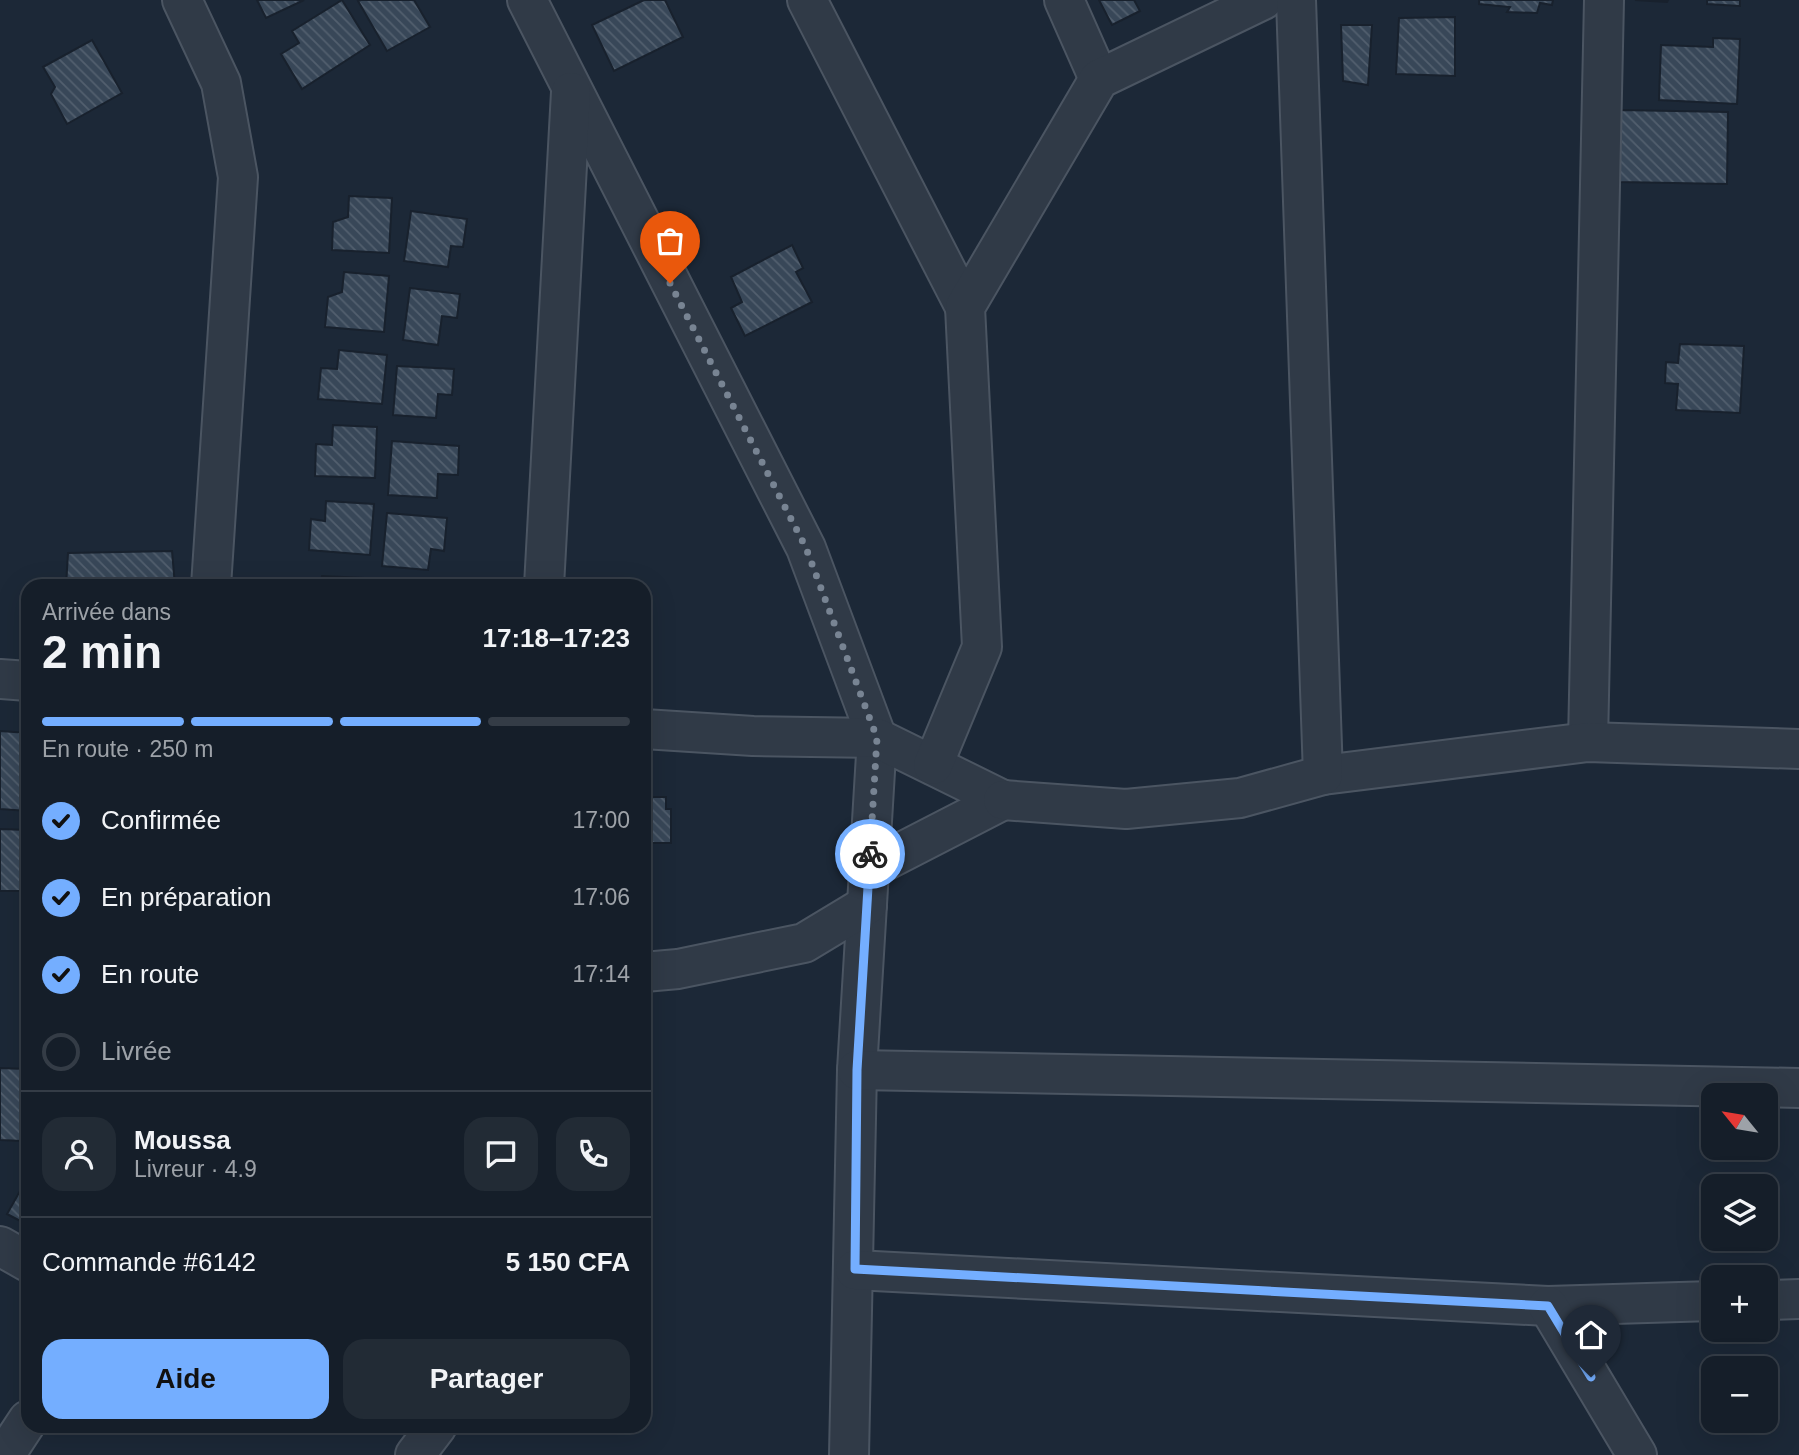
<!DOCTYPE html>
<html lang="fr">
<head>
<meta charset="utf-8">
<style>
  :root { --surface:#151e29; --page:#222b35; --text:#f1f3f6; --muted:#9da2a8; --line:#343c46; --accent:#74aeff }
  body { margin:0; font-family:Helvetica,sans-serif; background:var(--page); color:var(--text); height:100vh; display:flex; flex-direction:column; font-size:26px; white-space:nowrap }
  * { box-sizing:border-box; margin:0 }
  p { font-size:23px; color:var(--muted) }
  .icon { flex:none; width:38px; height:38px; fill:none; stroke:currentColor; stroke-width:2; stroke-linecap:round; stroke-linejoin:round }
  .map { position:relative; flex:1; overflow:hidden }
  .sheet { position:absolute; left:21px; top:579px; width:630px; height:854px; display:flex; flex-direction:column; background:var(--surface); border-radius:21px; box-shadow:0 7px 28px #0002,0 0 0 2px var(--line) }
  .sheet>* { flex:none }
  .needle { width:46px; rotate:300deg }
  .controls { position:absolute; left:1701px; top:1083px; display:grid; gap:14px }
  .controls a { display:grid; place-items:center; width:77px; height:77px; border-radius:14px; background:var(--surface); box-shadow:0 7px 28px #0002,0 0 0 2px var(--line); font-size:35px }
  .pin { position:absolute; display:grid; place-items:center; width:60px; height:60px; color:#fff; margin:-72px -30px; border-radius:50% 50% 50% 0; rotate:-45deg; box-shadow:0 0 7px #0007 }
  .pin .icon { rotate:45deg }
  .courier { position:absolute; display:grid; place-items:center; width:70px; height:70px; margin:-35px; border:5px solid #74aeff; border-radius:50%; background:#fff; color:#222; box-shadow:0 2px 9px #0007 }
  .overview em { font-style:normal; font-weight:700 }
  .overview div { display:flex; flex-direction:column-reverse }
  .overview { display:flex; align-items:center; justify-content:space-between; height:119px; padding:0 21px }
  h1 { font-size:46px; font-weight:700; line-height:52px }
  .bar { display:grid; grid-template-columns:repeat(4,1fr); gap:10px 7px; align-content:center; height:84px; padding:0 21px }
  .bar i { height:9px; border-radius:5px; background:var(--line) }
  .bar .on { background:var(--accent) }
  .bar p { grid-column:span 4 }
  .line { display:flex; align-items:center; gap:18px; padding:0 21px; border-top:2px solid var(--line) }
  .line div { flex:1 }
  .round { display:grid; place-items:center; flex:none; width:74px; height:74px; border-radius:21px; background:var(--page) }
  ol { padding:0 21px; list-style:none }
  li { display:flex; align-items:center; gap:21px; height:77px }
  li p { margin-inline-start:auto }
  li .icon { padding:7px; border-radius:50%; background:var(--accent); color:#111; stroke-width:4 }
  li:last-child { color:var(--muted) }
  li i { width:38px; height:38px; border:4px solid var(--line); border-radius:50% }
  .primary-button { display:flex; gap:14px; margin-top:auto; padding:14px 21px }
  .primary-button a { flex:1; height:80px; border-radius:21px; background:var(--accent); color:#111; font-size:28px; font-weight:700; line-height:80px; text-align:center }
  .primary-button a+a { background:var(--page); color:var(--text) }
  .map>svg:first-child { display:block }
  .building { fill:url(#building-back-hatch); stroke:#18212d; stroke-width:2 }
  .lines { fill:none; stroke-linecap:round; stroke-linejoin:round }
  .minor-casing { stroke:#4b5562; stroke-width:42 }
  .minor { stroke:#303a47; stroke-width:38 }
  .done { stroke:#788493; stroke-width:7; stroke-dasharray:0 12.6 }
  .route { stroke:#74aeff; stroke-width:9 }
</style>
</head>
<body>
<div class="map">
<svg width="1799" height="1455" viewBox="0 0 1799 1455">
  <defs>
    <pattern id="building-back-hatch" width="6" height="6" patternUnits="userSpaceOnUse" patternTransform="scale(1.75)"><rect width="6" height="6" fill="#384758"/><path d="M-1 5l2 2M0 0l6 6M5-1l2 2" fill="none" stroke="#525f6e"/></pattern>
  </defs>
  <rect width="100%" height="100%" fill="#1c2837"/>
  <g class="building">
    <polygon points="257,0 304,0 266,18"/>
    <polygon points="342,0 370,45 302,89 281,54 299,43 292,31"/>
    <polygon points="361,0 414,0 430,27 387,51 358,1"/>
    <polygon points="644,0 665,0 683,37 614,71 592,25"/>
    <polygon points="1099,0 1134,0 1140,11 1112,25"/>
    <polygon points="1479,0 1553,0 1552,5 1540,3 1537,13 1507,12 1510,7 1479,4"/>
    <polygon points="1635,0 1668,0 1667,2"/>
    <polygon points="1707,0 1740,0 1740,6 1707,4"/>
    <polygon points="1455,17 1455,76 1396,74 1399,18"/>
    <polygon points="1341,25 1372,25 1368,85 1343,81"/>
    <polygon points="1713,38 1740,39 1737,104 1659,100 1661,45 1713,47"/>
    <polygon points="92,40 122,93 67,124 51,94 55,87 43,67"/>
    <polygon points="1621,110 1728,112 1727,184 1619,182"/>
    <polygon points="349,196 392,198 389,253 332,250 333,222 348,217"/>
    <polygon points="411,211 467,219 463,247 451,246 448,267 404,261"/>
    <polygon points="792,245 803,268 796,272 812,302 745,336 731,308 742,302 731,277"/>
    <polygon points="344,272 389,276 384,332 325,327 328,297 342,292"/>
    <polygon points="410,288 460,294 457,318 442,316 438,345 403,340"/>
    <polygon points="1680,344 1744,346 1740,413 1676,410 1678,384 1665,383 1666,362 1678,363"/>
    <polygon points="339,350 387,355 382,404 318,399 321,368 337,369"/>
    <polygon points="397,366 454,369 452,395 438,394 436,418 393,415"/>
    <polygon points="333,425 377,427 375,478 315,476 316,444 332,445"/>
    <polygon points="392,441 459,446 458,475 438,474 437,498 388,495"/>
    <polygon points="326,501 374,504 370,555 309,550 311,519 325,521"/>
    <polygon points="387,513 447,518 444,551 431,549 428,570 382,566"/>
    <polygon points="172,551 175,586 66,586 68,553"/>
    <polygon points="322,576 363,578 363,586 321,586"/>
    <polygon points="389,581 454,586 388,586"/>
    <polygon points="0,731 28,733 28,811 0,809"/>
    <polygon points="644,797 666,797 666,809 671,809 671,843 644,843"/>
    <polygon points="0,829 28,830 28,891 0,891"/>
    <polygon points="0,1068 26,1069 22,1141 0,1140"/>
    <polygon points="28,1177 28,1225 7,1214"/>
  </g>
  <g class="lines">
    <g class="minor-casing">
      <g id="minor">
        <polyline points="182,0 221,83 238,177 211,586"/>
        <polyline points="527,0 806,548 877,738 857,1070 849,1455"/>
        <polyline points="807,0 965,307"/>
        <polyline points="1064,0 1099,79"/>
        <polyline points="544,586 571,92"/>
        <polyline points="0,679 28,681"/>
        <polyline points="644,729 753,736 877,738 1003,800 869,869"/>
        <polyline points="1588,742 1604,0"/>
        <polyline points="933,765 982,647 965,307 1099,79 1263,0"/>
        <polyline points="1323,775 1588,742 1799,749"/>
        <polyline points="1003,800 1126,809 1240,798 1323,775 1296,0"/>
        <polyline points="644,972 678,969 804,943 867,905"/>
        <polyline points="857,1070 1799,1088"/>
        <polyline points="0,1246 28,1262"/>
        <polyline points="855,1270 1548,1306 1713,1301"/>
        <polyline points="1766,1300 1799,1299"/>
        <polyline points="1548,1306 1637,1455"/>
        <polyline points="5,1455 28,1420"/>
        <polyline points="415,1455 437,1426"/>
      </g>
    </g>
    <use href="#minor" class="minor"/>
  </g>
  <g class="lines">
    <polyline class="done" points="670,283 806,548 877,738 870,854"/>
    <polyline class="route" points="870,854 857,1070 855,1269 1548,1306 1591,1377"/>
  </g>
</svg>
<div class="controls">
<a><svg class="needle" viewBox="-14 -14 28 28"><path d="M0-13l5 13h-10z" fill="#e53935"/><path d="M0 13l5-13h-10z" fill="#9da2a8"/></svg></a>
<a><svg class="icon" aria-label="layers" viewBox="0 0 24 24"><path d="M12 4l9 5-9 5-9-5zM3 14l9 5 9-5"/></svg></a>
<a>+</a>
<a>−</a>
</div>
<div class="pin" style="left:670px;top:283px;background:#ea580c"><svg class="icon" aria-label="bag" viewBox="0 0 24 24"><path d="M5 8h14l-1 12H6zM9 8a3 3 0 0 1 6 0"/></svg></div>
<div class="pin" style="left:1591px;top:1377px;background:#1f2937"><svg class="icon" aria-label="home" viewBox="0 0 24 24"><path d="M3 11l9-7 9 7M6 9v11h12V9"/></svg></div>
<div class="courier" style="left:870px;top:854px"><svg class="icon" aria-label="bike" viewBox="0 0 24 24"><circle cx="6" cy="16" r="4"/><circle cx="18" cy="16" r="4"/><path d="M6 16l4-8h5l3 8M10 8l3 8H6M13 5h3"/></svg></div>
<section class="sheet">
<div class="overview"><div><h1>2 min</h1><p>Arrivée dans</p></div><em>17:18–17:23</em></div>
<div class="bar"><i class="on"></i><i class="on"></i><i class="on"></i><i></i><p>En route · 250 m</p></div>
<ol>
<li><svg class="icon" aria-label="check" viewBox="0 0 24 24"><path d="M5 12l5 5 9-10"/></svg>Confirmée<p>17:00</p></li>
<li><svg class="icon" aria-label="check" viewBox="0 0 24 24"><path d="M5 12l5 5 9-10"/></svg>En préparation<p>17:06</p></li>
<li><svg class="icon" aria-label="check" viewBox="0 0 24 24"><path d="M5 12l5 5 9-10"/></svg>En route<p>17:14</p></li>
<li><i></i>Livrée</li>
</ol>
<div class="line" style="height:126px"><a class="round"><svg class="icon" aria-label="person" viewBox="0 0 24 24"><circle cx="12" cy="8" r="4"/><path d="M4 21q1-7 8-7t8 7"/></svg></a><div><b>Moussa</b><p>Livreur · 4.9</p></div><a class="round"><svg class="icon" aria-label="chat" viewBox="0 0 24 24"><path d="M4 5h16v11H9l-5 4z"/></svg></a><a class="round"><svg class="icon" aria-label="phone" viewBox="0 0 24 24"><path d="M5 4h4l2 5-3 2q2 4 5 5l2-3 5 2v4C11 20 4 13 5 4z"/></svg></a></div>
<div class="line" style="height:91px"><div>Commande #6142</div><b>5 150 CFA</b></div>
<div class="primary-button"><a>Aide</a><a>Partager</a></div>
</section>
</div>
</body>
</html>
